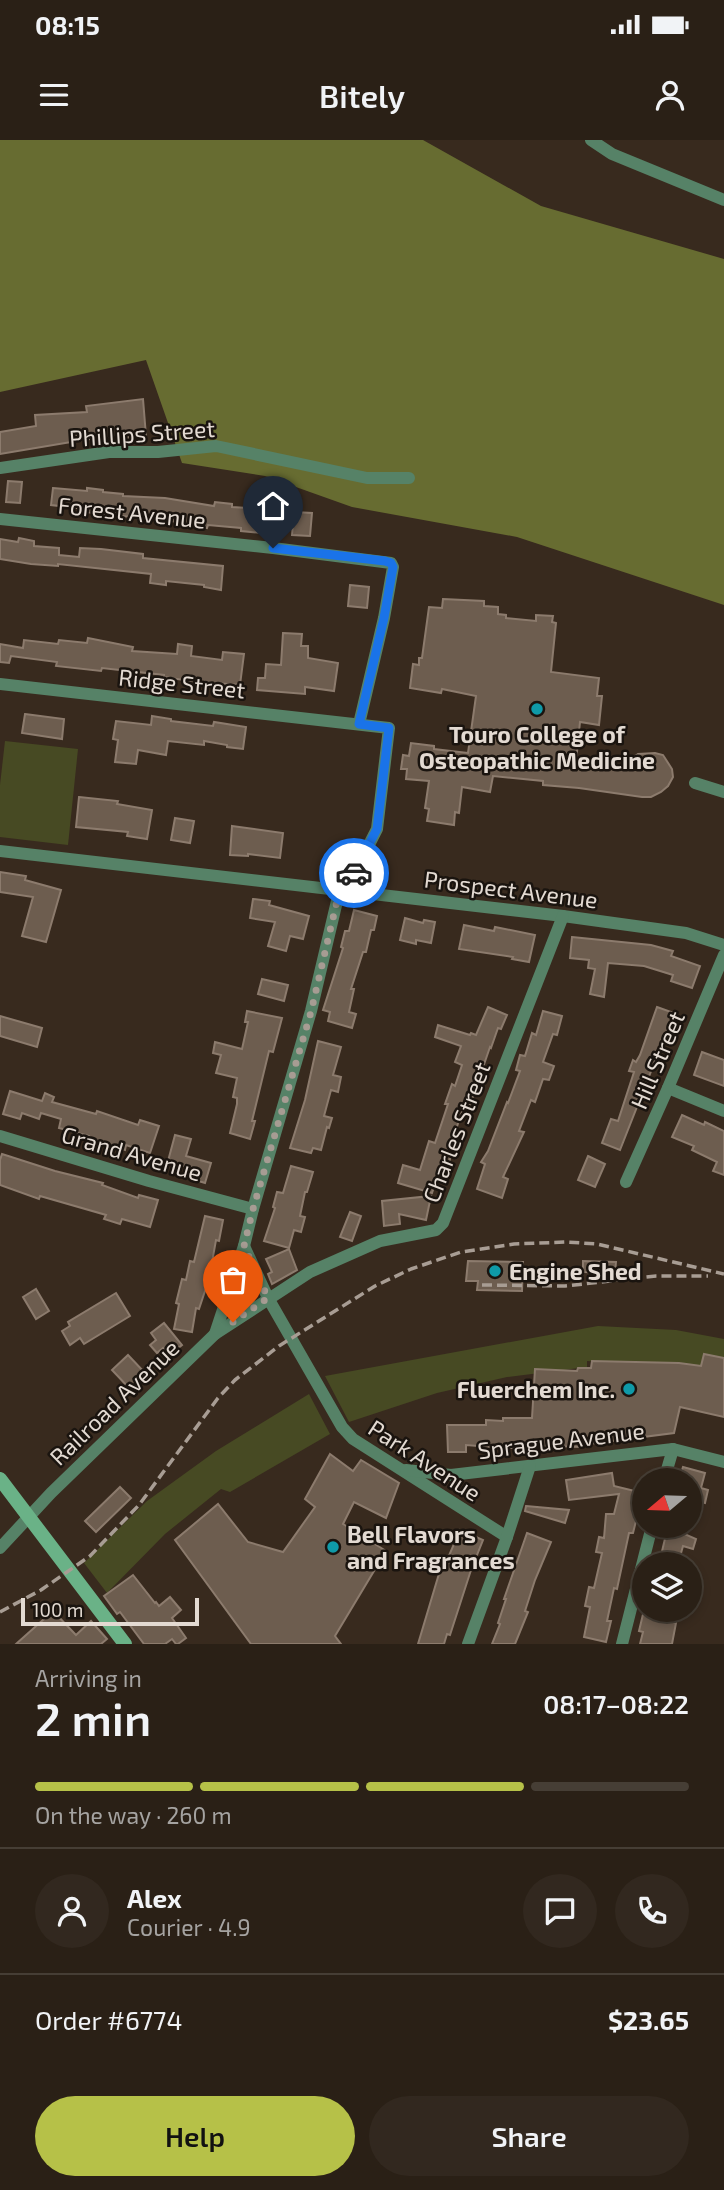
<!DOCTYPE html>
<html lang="en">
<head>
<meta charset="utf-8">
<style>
  :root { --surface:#2a2016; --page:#32281f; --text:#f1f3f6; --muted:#a5a3a1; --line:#463e35; --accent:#b6c148 }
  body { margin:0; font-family:"Exo 2",sans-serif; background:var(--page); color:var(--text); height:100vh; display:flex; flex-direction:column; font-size:26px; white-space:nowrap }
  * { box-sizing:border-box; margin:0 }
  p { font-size:23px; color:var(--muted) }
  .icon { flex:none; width:38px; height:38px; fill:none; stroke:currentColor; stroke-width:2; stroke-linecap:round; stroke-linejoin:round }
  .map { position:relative; height:1504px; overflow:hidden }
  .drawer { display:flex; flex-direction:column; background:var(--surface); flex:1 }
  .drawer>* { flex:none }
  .needle { width:46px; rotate:251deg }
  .fabs { position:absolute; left:632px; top:1328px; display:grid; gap:14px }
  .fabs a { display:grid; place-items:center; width:70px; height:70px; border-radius:50%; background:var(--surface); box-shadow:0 4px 10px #0003,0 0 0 2px var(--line); font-size:35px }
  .scale { position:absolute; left:21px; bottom:18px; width:178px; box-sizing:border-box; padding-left:7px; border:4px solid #e3dad2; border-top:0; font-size:19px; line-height:24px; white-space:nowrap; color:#e3dad2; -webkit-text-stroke:5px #1a140f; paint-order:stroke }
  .pin { position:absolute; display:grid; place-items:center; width:60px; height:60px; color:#fff; margin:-72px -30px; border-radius:50% 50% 50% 0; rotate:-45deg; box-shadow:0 0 7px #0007 }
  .pin .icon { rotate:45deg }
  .courier { position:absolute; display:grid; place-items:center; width:70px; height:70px; margin:-35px; border:5px solid #1a73e8; border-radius:50%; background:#fff; color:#222; box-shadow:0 2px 9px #0007 }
  .head em { font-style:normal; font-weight:600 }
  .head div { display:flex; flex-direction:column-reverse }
  .head { display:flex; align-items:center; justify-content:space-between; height:119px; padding:0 35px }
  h1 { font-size:46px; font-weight:600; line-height:52px }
  .bar { display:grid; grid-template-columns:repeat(4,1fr); gap:10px 7px; align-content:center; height:84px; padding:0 35px }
  .bar i { height:9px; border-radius:5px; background:var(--line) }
  .bar .active { background:var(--accent) }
  .bar p { grid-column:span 4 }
  .line { display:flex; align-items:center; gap:18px; padding:0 35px; border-top:2px solid var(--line) }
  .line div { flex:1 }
  .round { display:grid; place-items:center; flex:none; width:74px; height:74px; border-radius:37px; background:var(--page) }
  .cta { display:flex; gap:14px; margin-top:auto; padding:14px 35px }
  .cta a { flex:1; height:80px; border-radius:42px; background:var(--accent); color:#111; font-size:28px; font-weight:600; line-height:80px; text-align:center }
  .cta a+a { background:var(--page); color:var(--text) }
  .status { display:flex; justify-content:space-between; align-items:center; height:49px; padding:0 35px; background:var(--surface); direction:ltr }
  .status svg { height:19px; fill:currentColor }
  header { display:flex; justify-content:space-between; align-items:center; height:91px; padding:0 35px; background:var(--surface); font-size:32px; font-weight:600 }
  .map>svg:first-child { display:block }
  .green { fill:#474a23 }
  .forest { fill:#676c31 }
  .building { fill:#6d5d4f; stroke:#8c7b6d; stroke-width:2 }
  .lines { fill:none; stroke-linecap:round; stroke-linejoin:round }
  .street { stroke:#568267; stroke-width:12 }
  .secondary { stroke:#6ab287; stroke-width:14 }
  .rail { stroke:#a89d94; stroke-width:3.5; stroke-dasharray:10 5; stroke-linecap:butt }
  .done { stroke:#a79c93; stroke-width:7; stroke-dasharray:0 12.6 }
  .route { stroke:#1a73e8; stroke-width:9 }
  .culture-dot { fill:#0f9aa8; stroke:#1a140f; stroke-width:2.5 }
  .labels { text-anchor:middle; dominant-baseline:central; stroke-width:5; stroke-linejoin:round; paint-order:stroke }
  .street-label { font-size:23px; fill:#e3dad2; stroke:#1a140f }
  .poi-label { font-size:23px; font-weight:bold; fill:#e3dad2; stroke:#1a140f; text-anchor:start }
</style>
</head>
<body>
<div class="status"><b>08:15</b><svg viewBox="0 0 49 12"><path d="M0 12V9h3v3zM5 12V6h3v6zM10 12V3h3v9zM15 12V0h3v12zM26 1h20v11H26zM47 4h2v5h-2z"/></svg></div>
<header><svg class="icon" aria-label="menu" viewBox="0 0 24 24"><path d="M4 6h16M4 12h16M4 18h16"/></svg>Bitely<svg class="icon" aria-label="person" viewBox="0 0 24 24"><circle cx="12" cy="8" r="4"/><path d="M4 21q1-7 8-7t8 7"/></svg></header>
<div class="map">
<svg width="724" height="1504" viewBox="0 0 724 1504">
  <rect width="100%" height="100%" fill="#382a1e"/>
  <g class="green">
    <polygon points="5,601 78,609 68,705 0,697 0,645"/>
    <polygon points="598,1186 676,1190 724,1199 724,1236 667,1226 587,1221 587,1227 507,1237 437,1253 349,1282 325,1236"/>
    <polygon points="309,1254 330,1294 230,1352 221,1349 165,1394 107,1453 84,1423 147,1361 216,1311"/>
  </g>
  <polygon class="forest" points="0,0 423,0 541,66 724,119 724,465 517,397 352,367 265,336 182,323 146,220 0,252"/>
  <g class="building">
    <polygon points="143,259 146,296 120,298 120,295 83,300 0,314 0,292 36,286 35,275 87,272 86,266"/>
    <polygon points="8,341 22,342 20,363 6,362"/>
    <polygon points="53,348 87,351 87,348 103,350 103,352 123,354 123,356 165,358 214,366 215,362 232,364 232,367 264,369 262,393 241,391 241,388 208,385 207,388 161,379 107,375 85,372 85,369 51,365"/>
    <polygon points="294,372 312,373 310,396 292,395"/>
    <polygon points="19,398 34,401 34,406 59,408 59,415 79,417 80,408 101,409 143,414 143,418 223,426 221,450 204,447 204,445 166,441 166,445 150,443 151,434 58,424 58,426 31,424 0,419 0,399 18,402"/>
    <polygon points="350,445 369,447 367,468 348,466"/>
    <polygon points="443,459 484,461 484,466 498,467 498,474 506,475 506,478 536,481 536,475 553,476 552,482 556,483 551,532 599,538 597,556 602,556 599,585 580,582 576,622 594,623 594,627 624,630 630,620 638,614 655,613 663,615 672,629 673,637 668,646 661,652 651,657 642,657 579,648 543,645 543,641 493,636 490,652 462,647 459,673 455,672 454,685 427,681 429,669 425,668 429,641 406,639 407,629 401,629 403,615 409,616 411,603 434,606 434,609 468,613 476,556 442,549 441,553 410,548 413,524 419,525 419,518 422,518 429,467 442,468"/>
    <polygon points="283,493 302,494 301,506 308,506 308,518 338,523 334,551 305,547 305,554 257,550 258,538 265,538 266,524 281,525"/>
    <polygon points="88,498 133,507 132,511 177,514 178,504 192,506 191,516 222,520 223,512 244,514 240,545 190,541 164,537 164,535 102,528 101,531 56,526 57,522 11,516 9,523 0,522 0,504 23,508 24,500 58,504 59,500 87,503"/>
    <polygon points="25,574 64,579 62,599 22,593"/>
    <polygon points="152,576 171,579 171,581 213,586 214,582 246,587 243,609 227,607 227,605 204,601 204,605 168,601 166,615 138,610 136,624 115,622 118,600 113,599 116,581 151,585"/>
    <polygon points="79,657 118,661 117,664 152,670 147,699 127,696 128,692 76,687"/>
    <polygon points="175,678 194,681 190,703 171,700"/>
    <polygon points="232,686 283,693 280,718 248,714 248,716 230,715"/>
    <polygon points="0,732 26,736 25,740 61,750 46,802 22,796 33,757 0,752"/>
    <polygon points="253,759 270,761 269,765 309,776 303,799 290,796 286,811 268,806 275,782 250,778"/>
    <polygon points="354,770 377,776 374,790 371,790 366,812 363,812 351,849 354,849 349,872 356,874 352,888 328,881 330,872 323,870 343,808 341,807 345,791 349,791"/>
    <polygon points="405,778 423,783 424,780 435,782 431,803 416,800 416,804 400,800"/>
    <polygon points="464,785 494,791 495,787 535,795 529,822 512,819 513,817 459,809"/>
    <polygon points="572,797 651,805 673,811 671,816 700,826 692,848 671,841 673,835 644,826 608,823 604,857 590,854 595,829 588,828 589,820 570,818"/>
    <polygon points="262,839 288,845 284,861 258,854"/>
    <polygon points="488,867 507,875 501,889 498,888 491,908 490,907 468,971 463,969 450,1007 453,1008 447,1030 440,1028 432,1053 398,1043 403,1025 420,1030 429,1001 435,1003 448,964 445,964 452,944 455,946 462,925 455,922 461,906 435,897 438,885 470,895 471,893 476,895"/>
    <polygon points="657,867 674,873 620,1010 602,1003 611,979 618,981 634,932 629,931 633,920 636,922 640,915"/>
    <polygon points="247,871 282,878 273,912 269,911 252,981 255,981 250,999 230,993 237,964 237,958 233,957 237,938 216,933 221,915 213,913 215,902 242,909 248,882 245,882"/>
    <polygon points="543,871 562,876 557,895 553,894 543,922 554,926 549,940 543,939 535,962 531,960 519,991 524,992 503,1037 508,1039 502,1058 477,1049 485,1024 481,1022 488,1011 507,962 508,963 520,931 516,930 520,915 525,916 532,893 536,895"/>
    <polygon points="0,876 42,888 37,907 0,896"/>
    <polygon points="318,901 341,907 333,935 341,937 338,952 331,950 324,976 332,978 329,988 327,987 321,1010 313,1008 311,1013 290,1008 305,960"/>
    <polygon points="702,912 724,920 724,946 694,935"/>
    <polygon points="10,951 42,961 45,953 54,957 52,962 96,974 97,971 138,985 140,980 159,986 150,1013 126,1005 125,1010 89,998 89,996 59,988 61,979 41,973 39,979 22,973 20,979 3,974"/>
    <polygon points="682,975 704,985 705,982 724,991 724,1035 713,1031 717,1022 692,1010 694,1006 672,997"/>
    <polygon points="175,995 191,999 186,1016 211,1023 205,1043 192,1039 195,1029 168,1021"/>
    <polygon points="2,1014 55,1031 103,1043 102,1045 138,1058 139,1055 158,1060 150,1087 122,1079 120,1084 104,1079 106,1075 40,1056 39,1059 0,1045 0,1020"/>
    <polygon points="588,1016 605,1024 595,1047 578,1040"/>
    <polygon points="291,1026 313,1032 307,1052 305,1052 300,1076 305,1077 301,1092 294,1090 289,1108 264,1101 275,1068 273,1067 277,1052 283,1053"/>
    <polygon points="431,1056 426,1080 399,1074 400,1084 384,1086 382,1061"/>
    <polygon points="350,1072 361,1076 352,1101 340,1097"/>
    <polygon points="205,1076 223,1080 219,1101 216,1100 209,1139 199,1169 196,1168 192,1192 174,1189 179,1164 176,1163 182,1139 186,1140 190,1121 194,1122"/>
    <polygon points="289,1109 297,1130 272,1144 268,1134 272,1132 266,1119"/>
    <polygon points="468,1121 523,1122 522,1151 477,1150 478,1141 466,1141"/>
    <polygon points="583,1121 616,1122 615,1133 583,1132"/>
    <polygon points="36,1149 49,1171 36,1179 23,1157"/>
    <polygon points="116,1153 130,1176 84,1204 80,1198 70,1205 62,1191 70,1186 68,1182"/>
    <polygon points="164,1183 182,1205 168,1216 163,1208 157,1213 150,1205 156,1200 151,1193"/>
    <polygon points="704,1214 724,1218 724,1277 680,1267 674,1293 581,1305 580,1307 524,1305 524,1308 503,1308 466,1305 466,1312 448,1312 447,1285 486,1285 486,1280 503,1281 503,1278 532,1278 535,1229 577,1231 578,1228 591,1228 592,1221 679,1223 701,1226"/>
    <polygon points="128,1215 146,1234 130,1249 112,1230"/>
    <polygon points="330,1314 353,1331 361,1320 399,1343 386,1378 354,1362 343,1384 386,1411 335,1496 341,1504 251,1504 175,1400 218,1364 248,1402 283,1412 315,1367 305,1359"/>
    <polygon points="683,1327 705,1333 701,1348 708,1350 705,1363 690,1359 690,1340 679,1339"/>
    <polygon points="612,1333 614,1346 643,1353 633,1393 629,1393 617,1449 614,1448 607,1481 611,1481 606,1502 584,1497 590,1467 585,1466 589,1447 594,1448 602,1413 596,1412 599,1397 604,1398 606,1374 614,1374 619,1354 569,1360 566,1340"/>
    <polygon points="120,1347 131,1358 96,1392 85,1381"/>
    <polygon points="526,1366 569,1370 565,1383 525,1371"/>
    <polygon points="668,1386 683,1386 682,1393 696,1399 693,1409 683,1406 678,1424 659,1424"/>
    <polygon points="460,1390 483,1400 471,1430 450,1495 447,1494 444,1504 418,1504 444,1417 448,1418"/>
    <polygon points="527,1393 551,1402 535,1440 525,1471 528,1472 515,1504 492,1504 500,1484 498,1483 506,1459 504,1459"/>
    <polygon points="133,1435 155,1463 156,1462 159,1466 170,1457 181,1470 172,1478 186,1498 178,1504 176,1504 172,1499 165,1504 144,1504 120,1472 117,1474 104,1456"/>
    <polygon points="644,1470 676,1470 673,1482 676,1483 672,1504 640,1504 643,1492 639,1491"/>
    <polygon points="53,1471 76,1495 91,1481 107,1499 101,1504 16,1504"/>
  </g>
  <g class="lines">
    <g class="street">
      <polyline points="591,0 612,14 724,60"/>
      <polyline points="0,328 109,312 158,312 216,306 367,338 409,338"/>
      <polyline points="0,379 273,408 391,423 393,427 384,478 359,584"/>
      <polyline points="0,544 389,588 377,689 353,736 337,761 311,871 253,1069 244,1106 215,1194"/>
      <polyline points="695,643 724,652"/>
      <polyline points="0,711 563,776 686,793 724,805"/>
      <polyline points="668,948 724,971"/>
      <polyline points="0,996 149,1041 253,1069"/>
      <polyline points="626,1042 668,948 724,815"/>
      <polyline points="244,1106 268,1158 342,1287 353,1299 507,1397"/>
      <polyline points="406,1330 451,1335 673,1309 724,1322"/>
      <polyline points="664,1340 673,1309"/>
      <polyline points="0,1408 51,1353 215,1194 310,1132 380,1101 436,1090 443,1083 563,776"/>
      <polyline points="468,1504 507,1397 530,1326"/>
      <polyline points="622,1504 652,1386"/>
    </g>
    <polyline class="secondary" points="0,1339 125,1504"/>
    <g class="rail">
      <polyline points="482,1145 565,1146 656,1136 708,1136"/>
      <polyline points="0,1472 41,1450 90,1416 139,1365 218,1258 235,1240 279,1206 375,1146 411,1129 461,1112 514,1104 567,1102 597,1104 724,1134"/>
    </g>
  </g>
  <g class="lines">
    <polyline class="done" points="233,1182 268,1158 244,1106 253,1069 311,872 337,761 354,733"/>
    <polyline class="route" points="273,408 385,421 391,423 393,427 384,478 359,584 389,588 377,689 354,733"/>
  </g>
  <g class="culture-dot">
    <circle cx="537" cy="569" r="7"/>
    <circle cx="495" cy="1131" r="7"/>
    <circle cx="629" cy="1249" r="7"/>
    <circle cx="333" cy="1407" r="7"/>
  </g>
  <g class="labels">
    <g class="street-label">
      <text transform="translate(142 293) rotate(-4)">Phillips Street</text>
      <text transform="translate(132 372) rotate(6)">Forest Avenue</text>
      <text transform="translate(182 543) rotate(6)">Ridge Street</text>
      <text transform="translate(511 749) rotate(7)">Prospect Avenue</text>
      <text transform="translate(657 920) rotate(-67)">Hill Street</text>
      <text transform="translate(456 992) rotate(-69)">Charles Street</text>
      <text transform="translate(132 1013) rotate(16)">Grand Avenue</text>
      <text transform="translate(114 1262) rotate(-44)">Railroad Avenue</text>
      <text transform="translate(561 1300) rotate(-7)">Sprague Avenue</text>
      <text transform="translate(425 1320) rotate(33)">Park Avenue</text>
    </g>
    <g class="poi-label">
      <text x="537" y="594" text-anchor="middle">Touro College of<tspan x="537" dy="26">Osteopathic Medicine</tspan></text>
      <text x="509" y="1131">Engine Shed</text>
      <text x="615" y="1249" text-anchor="end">Fluerchem Inc.</text>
      <text x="347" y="1394">Bell Flavors<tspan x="347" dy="26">and Fragrances</tspan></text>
    </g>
  </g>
</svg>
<div class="fabs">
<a><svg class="needle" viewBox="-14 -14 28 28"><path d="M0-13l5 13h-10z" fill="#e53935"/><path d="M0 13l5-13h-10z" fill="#a5a3a1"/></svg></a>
<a><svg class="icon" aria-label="layers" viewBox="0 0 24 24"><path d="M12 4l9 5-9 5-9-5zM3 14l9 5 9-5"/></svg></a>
</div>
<div class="scale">100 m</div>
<div class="pin" style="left:233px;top:1182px;background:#ea580c"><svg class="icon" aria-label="bag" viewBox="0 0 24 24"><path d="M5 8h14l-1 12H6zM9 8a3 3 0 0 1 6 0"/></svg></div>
<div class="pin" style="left:273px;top:408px;background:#1f2937"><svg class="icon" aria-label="home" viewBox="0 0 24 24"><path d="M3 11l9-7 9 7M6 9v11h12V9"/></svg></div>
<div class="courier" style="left:354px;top:733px"><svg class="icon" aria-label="car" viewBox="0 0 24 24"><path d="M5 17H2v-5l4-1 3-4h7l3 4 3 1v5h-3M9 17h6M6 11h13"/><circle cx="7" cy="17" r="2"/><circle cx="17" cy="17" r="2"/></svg></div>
</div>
<section class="drawer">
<div class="head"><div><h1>2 min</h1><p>Arriving in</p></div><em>08:17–08:22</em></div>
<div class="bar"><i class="active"></i><i class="active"></i><i class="active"></i><i></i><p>On the way · 260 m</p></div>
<div class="line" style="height:126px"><a class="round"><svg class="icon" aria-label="person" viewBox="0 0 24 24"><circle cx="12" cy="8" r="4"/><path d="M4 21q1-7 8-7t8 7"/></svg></a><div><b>Alex</b><p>Courier · 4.9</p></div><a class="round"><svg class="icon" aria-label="chat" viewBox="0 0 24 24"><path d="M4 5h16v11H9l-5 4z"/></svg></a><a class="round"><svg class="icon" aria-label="phone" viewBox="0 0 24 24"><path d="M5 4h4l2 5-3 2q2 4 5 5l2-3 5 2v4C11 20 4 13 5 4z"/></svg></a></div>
<div class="line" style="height:91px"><div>Order #6774</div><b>$23.65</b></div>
<div class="cta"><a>Help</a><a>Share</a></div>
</section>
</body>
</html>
